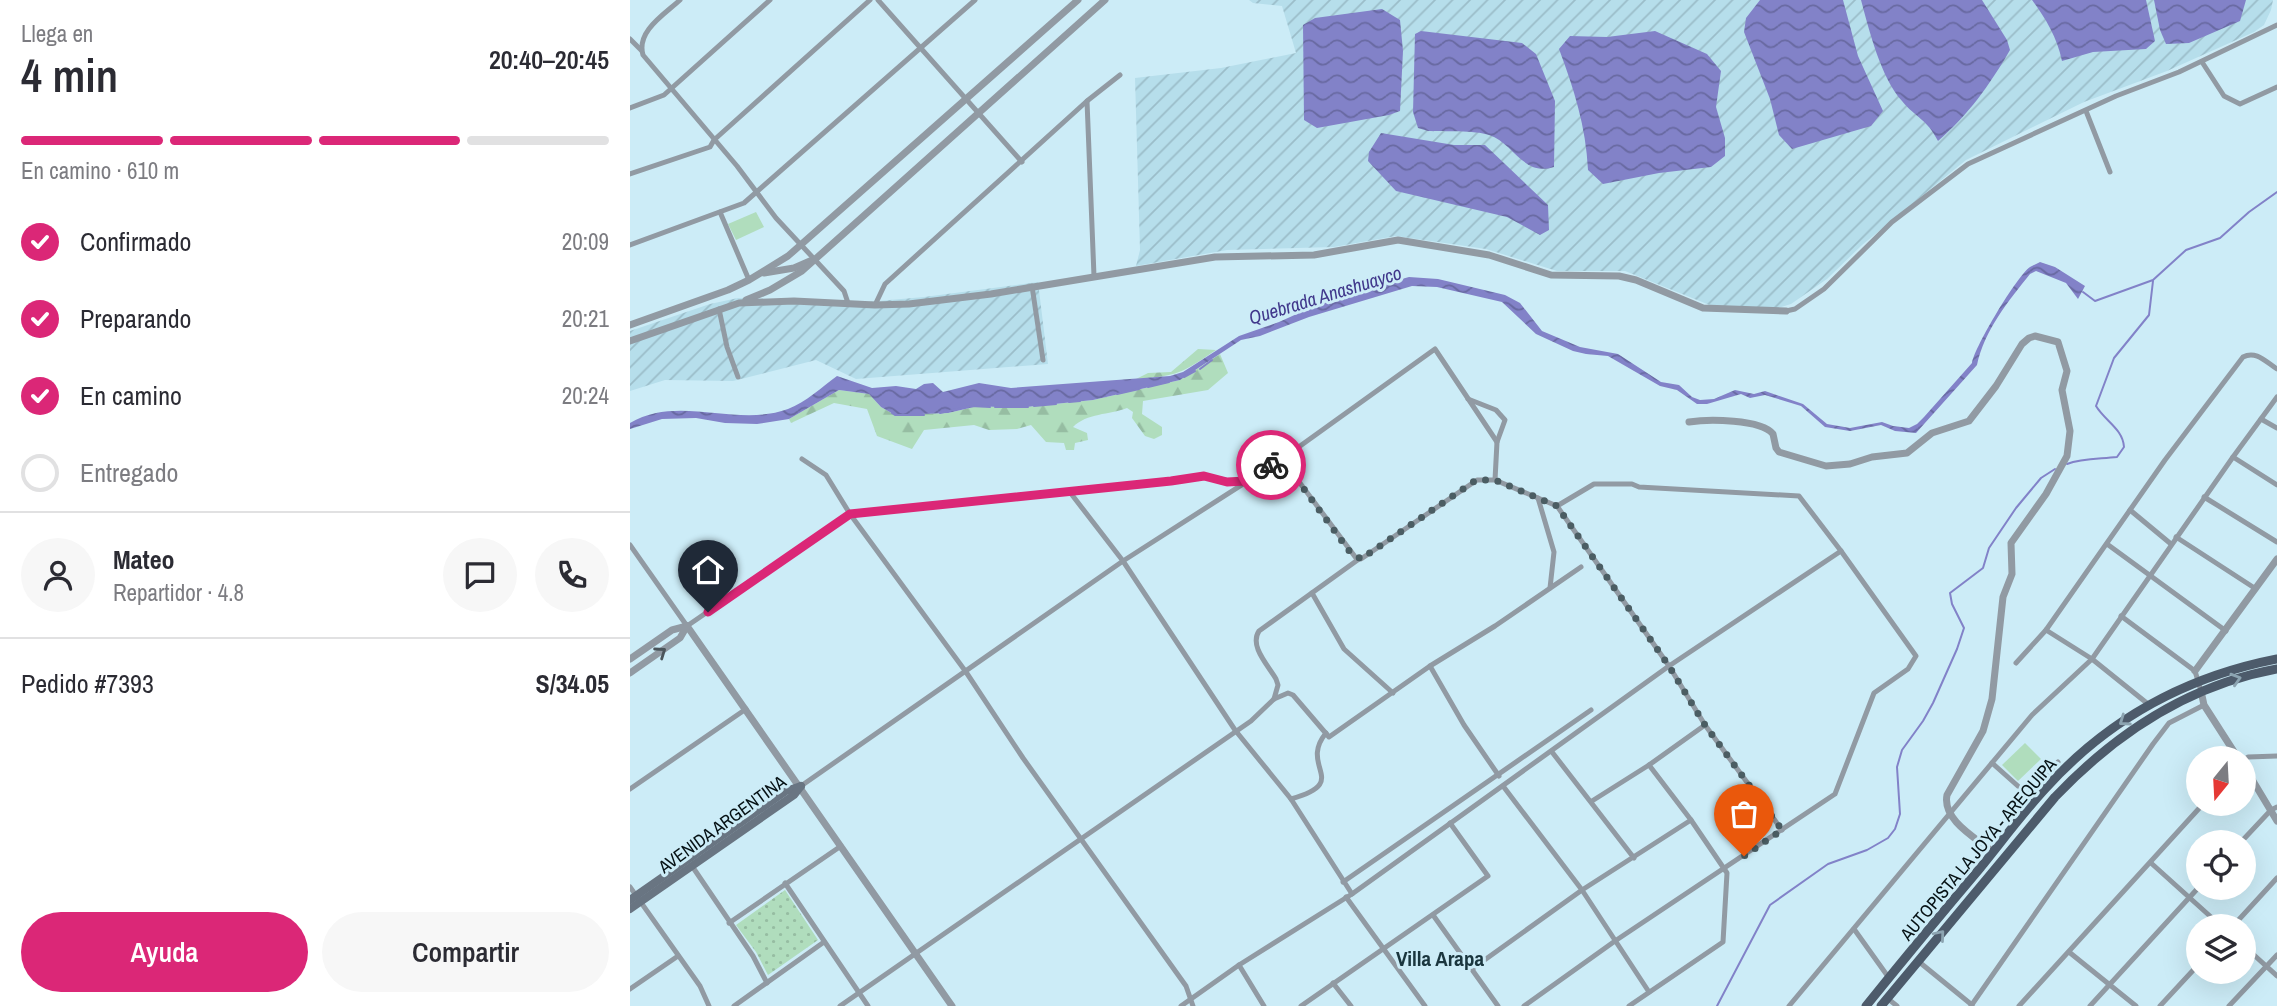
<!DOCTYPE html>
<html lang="es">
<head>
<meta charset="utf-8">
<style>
  :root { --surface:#fff; --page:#f7f7f7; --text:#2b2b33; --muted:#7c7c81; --line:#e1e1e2; --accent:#db2777 }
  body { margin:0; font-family:"Archivo Narrow",sans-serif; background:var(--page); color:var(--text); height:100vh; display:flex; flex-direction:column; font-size:26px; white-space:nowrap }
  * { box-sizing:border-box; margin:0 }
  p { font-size:23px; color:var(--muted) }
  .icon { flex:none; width:38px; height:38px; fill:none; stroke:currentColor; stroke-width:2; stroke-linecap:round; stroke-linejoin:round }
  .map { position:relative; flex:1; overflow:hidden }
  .side { display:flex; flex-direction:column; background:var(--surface); width:630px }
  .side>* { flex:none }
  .needle { width:46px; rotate:198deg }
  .fabs { position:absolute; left:1556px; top:746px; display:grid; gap:14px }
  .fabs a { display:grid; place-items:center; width:70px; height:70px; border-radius:50%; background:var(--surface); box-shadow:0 7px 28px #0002; font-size:35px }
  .pin { position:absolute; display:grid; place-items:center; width:60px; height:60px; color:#fff; margin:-72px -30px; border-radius:50% 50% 50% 0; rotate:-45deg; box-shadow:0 0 7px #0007 }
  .pin .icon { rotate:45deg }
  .courier { position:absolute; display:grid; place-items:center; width:70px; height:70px; margin:-35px; border:5px solid #db2777; border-radius:50%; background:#fff; color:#222; box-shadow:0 2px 9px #0007 }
  .headline em { font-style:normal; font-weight:600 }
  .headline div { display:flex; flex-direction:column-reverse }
  .headline { display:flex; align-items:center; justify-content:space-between; height:119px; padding:0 21px }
  h1 { font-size:46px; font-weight:600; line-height:52px }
  .bar { display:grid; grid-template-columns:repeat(4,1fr); gap:10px 7px; align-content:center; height:84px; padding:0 21px }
  .bar i { height:9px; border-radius:5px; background:var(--line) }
  .bar .on { background:var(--accent) }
  .bar p { grid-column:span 4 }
  .line { display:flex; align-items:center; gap:18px; padding:0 21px; border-top:2px solid var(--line) }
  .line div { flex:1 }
  .round { display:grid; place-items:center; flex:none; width:74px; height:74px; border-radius:37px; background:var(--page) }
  ol { padding:0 21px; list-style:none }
  li { display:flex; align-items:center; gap:21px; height:77px }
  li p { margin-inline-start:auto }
  li .icon { padding:7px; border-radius:50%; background:var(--accent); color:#fff; stroke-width:4 }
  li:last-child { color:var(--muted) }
  li i { width:38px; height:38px; border:4px solid var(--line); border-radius:50% }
  .cta { display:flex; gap:14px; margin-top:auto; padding:14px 21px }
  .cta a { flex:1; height:80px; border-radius:42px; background:var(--accent); color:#fff; font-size:28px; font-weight:600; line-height:80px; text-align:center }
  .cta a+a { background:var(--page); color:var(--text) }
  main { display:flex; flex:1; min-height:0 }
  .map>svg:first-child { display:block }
  .industrial { fill:url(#industrial-furrows) }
  .grass { fill:#b0ddbd }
  .forest { fill:url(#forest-firs) }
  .park { fill:url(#park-dots) }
  .water { fill:url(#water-waves) }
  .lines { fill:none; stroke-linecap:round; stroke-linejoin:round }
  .stream { stroke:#8282c8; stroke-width:2 }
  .minor { stroke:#919aa3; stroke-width:5 }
  .tertiary { stroke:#919aa3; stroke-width:7 }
  .secondary { stroke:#697582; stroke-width:8 }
  .primary { stroke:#4d5b6b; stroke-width:9 }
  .oneway { stroke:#4b555b }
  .oneway2 { stroke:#8ca4b1 }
  .done { stroke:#4b5d63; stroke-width:7; stroke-dasharray:0 12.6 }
  .route { stroke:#db2777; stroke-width:9 }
  .labels { text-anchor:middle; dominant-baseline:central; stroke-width:6; stroke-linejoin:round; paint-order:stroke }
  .street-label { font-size:18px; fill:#051013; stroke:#ccecf7 }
  .water-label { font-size:19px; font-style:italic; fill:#40378b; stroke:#ccecf7 }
  .quarter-label { font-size:21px; font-weight:bold; fill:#1a363e; stroke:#ccecf7 }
</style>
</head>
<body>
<main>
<section class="side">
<div class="headline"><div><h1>4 min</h1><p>Llega en</p></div><em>20:40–20:45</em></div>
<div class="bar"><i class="on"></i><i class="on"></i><i class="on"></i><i></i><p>En camino · 610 m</p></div>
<ol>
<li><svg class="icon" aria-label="check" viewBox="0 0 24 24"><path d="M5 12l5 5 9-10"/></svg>Confirmado<p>20:09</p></li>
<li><svg class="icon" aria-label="check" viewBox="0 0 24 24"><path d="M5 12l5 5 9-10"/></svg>Preparando<p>20:21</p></li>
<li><svg class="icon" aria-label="check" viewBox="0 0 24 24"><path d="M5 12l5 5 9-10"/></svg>En camino<p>20:24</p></li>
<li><i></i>Entregado</li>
</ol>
<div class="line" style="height:126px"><a class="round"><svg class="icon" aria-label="person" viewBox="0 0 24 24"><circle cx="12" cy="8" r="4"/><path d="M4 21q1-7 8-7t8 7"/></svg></a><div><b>Mateo</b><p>Repartidor · 4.8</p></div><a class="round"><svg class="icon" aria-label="chat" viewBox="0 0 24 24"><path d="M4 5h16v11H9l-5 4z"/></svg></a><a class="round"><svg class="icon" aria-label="phone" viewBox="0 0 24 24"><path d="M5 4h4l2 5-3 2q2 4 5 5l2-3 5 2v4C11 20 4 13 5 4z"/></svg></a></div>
<div class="line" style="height:91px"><div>Pedido #7393</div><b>S/34.05</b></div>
<div class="cta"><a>Ayuda</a><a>Compartir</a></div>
</section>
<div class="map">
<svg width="1647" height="1006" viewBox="0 0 1647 1006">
  <defs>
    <pattern id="industrial-furrows" width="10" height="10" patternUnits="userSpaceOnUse" patternTransform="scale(1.75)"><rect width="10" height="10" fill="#b6deeb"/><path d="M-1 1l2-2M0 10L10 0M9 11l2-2" fill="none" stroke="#9bbdc9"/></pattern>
    <pattern id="forest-firs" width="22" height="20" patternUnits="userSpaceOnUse" patternTransform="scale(1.75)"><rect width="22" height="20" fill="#b0ddbd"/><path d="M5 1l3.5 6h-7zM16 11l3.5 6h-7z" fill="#96bda2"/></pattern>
    <pattern id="park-dots" width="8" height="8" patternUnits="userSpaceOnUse" patternTransform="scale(1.75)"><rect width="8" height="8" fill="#b0ddbd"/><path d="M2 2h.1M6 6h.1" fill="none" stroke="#96bda2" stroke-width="1.8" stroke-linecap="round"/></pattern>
    <pattern id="water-waves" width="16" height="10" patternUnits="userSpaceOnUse" patternTransform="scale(1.75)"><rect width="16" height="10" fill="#8282c8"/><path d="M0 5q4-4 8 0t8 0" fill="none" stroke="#6869a1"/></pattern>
  </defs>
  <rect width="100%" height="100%" fill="#ccecf7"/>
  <g class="industrial">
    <polygon points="619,0 1643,0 1641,10 1634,25 1624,32 1537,71 1454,102 1336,160 1232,245 1197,279 1161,304 1145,309 1082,306 995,271 927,271 856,249 766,236 704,247 597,250 506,266 510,250 505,78 591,68 666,53 652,6 623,3"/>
    <polygon points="408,282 418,364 226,379 186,360 103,381 35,380 0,391 0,331 80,304 108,298 237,302 294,297"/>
  </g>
  <g class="grass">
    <polygon points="126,212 134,227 106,240 98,224"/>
    <polygon points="1395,743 1411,759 1388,781 1372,765"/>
  </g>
  <g class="forest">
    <path d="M568 349 586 350C552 373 548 376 506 379L518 373 541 372Z"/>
    <path d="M590 354 598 373 578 390 513 401 512 414 532 427V435L524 439 515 436 502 418 503 412 497 408C479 415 457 413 443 427L457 433 458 440 445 443 444 450H436L434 443 416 442 401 425 387 429 359 430 344 425 294 430 282 449 247 436 237 409 204 403 161 423 159 419 209 390 239 394 251 407 265 415 318 413 348 406 386 408 463 400 550 380Z"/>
  </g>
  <polygon class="park" points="155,890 188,940 138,975 126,952 106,925"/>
  <g class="water">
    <polygon points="1130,0 1213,0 1228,56 1253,111 1241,126 1162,149 1149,135 1140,99 1114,32 1116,18"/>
    <path d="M1231 0H1352L1377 40 1380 50C1359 86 1339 114 1308 141 1296 118 1287 119 1272 101 1251 78 1239 30 1231 0Z"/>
    <path d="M1402 0H1516L1525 41 1516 49 1463 52 1432 61C1427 37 1416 19 1402 0Z"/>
    <polygon points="1524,0 1616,0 1610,21 1559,43 1536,44 1530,30"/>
    <polygon points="752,9 770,20 773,51 770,111 759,115 687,128 674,120 673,25 685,18"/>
    <path d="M791 31 892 43 906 54 925 101 924 167C893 177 884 143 859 135 845 130 813 132 798 131L788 128 783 112 785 34Z"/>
    <path d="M1025 31 1077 54 1091 71 1086 107 1095 138V156L1081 167 1029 173 973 184 958 170C956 127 944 89 929 49L940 36 977 37Z"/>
    <polygon points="751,133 824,145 855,145 918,205 919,230 910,235 877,217 766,191 738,161 739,152"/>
    <path d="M1410 262 1425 267 1455 286 1448 299 1436 283 1406 271 1400 274C1379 300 1354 331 1347 365L1286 433 1265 431 1251 425 1220 431 1195 427 1171 406 1135 395 1120 398 1111 394 1077 404H1067L1047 390 1030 386 978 356 956 354 943 351 906 334 872 302 807 287 782 286 679 317 630 336 611 340 550 380 463 400 386 408 348 406 318 413 265 415 251 407 239 394 209 390 159 419 127 424 95 423 66 418 32 419 0 429V423C49 394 106 428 158 409 176 402 192 387 207 376L242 388 266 386 286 389 294 384 303 383 313 392 349 383 381 388 540 376 553 372 609 336 649 322 689 304 714 299 750 285 779 277 808 279 875 295 890 303 912 331 950 347 988 354 1031 382 1049 385 1062 397 1070 400 1084 399 1105 390 1124 394 1135 391 1173 404 1197 424 1220 428 1252 422 1263 426 1279 428 1287 424 1294 417 1342 363C1345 346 1387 276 1400 267 1403 265 1407 264 1410 262Z"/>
  </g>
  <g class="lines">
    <g class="stream">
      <polyline points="1453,292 1465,301 1523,280 1556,250 1590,238 1619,212 1647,192"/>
      <polyline points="570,369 582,360"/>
      <polyline points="554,377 565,371"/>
      <polyline points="518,387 539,382"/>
      <polyline points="487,394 509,389"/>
      <polyline points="439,402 450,401"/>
      <polyline points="404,406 426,404"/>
      <polyline points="365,407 398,407"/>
      <polyline points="262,413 265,415 294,415"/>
      <polyline points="310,413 341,406 360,407"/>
      <path d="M1437 464C1452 458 1470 459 1487 457L1494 447C1493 429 1475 421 1466 406L1484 358 1519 315 1523 281"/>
      <polyline points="1087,1006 1140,905 1198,864 1237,850 1258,838 1265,829 1270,814 1267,767 1272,750 1293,721 1303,703 1327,649 1334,628 1322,604 1320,593 1353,568 1359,548 1386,508 1411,478 1425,469"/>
    </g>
    <g class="minor">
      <path d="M50 0C35 14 6 31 13 55L107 166 146 218 214 291 218 303"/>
      <polyline points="248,0 392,162"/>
      <polyline points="0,39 11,50"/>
      <polyline points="1572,62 1594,96 1610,104 1647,87"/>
      <polyline points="457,101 464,276"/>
      <polyline points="0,108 34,95 140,0"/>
      <polyline points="1456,111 1480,172"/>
      <polyline points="0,174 80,147 84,140 240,0"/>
      <polyline points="90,212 119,280"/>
      <polyline points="0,245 114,203 345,0"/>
      <polyline points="402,286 413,360"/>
      <polyline points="245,305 255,284 457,101 490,75"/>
      <polyline points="89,309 97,347 108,377"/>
      <polyline points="1156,311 1165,309 1194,289 1262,222 1338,164 1486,96 1549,72 1647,25"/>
      <polyline points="838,399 866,410 875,420 867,442"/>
      <polyline points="1631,419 1647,428"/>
      <polyline points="1603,457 1647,397"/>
      <polyline points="172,459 196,475 220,514 336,672 393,758 556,986 563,1006"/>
      <polyline points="652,459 726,558 731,559 847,480 865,480 927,506 1039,666 1075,725 1152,830"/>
      <polyline points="439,491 493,561 605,730 661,799 722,894"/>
      <polyline points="1574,497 1647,542"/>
      <polyline points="908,498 924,552 920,588"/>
      <polyline points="1500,510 1541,544"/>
      <polyline points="1546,537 1626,589"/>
      <polyline points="1477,544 1596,631"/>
      <path d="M0 545 57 626 220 514 541 481C551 479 564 475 574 476 591 477 594 483 613 481"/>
      <polyline points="682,593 714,649 763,693"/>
      <polyline points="1491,616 1565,671 1571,691"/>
      <polyline points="1416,630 1462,659 1518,704"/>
      <path d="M1386 663 1416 630 1535 460 1613 357C1626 350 1636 362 1647 369"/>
      <polyline points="800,666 834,725 869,776"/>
      <path d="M644 699 648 685 646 679C638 665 619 646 629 631L729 559"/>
      <polyline points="922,752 1004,858"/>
      <polyline points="1614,760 1618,757 1647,756"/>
      <polyline points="1362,763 1398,795 1428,762"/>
      <polyline points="171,786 493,561 652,459 805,349 867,442 865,480"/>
      <polyline points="873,786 952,890 1019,992"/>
      <polyline points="0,789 116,709"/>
      <path d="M661 799C722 782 668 767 696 733"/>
      <polyline points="962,801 1019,765 1075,725"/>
      <polyline points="1391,804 1398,795"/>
      <polyline points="1611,842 1641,810 1647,807"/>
      <polyline points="1521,863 1591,926"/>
      <polyline points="62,866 123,956 137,983"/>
      <polyline points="713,882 961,710"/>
      <polyline points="155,883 238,1006"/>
      <polyline points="0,887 70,986 79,1006"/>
      <polyline points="716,897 795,1006"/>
      <polyline points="803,915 868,1006"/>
      <polyline points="99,923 211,846"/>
      <polyline points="1603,926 1647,878"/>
      <polyline points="1224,929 1259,978"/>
      <polyline points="1614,946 1647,976"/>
      <polyline points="1439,952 1506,1006"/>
      <polyline points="1288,961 1342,1005"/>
      <polyline points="609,965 634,1006"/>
      <polyline points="842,969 952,890 1061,820"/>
      <polyline points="703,983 721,1006"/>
      <polyline points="0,989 48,956"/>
      <polyline points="1257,998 1267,1006"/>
      <polyline points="104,1006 194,942"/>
      <polyline points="210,1006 621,721 644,699 658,693 663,695 699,737 800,666 865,626 951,567"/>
      <polyline points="551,1006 609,965 722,894 1039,666 1211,551"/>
      <polyline points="671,1006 858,876 820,823"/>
      <polyline points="894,1006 985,941 1205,794 1244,693 1278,669 1286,656 1211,551 1169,496 1009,487 1002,484 964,484 927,506"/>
      <polyline points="999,1006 1093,942 1097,873 1061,820 1019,765"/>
      <polyline points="1159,1006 1402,715 1462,659 1603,457 1647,485"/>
      <polyline points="1341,1006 1523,744 1539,723 1574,705"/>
      <polyline points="1389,1006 1574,803"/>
      <polyline points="1460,1006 1569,887"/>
      <polyline points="1530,1006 1568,965"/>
      <polyline points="1599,1006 1647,955"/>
    </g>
    <g class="tertiary">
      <polyline points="134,273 164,268 180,261"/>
      <polyline points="116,300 140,290 172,271 475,0"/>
      <polyline points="0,325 98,290 119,280 158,256 448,0"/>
      <polyline points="0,341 109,303 164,301 245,305 279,304 361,294 585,257 684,255 768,240 859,255 921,275 989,276 1006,280 1073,308 1156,311"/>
      <path d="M1059 422C1078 419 1131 419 1143 434L1146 448 1149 452 1196 466 1220 464 1242 457 1277 453 1302 433 1339 421 1366 386 1392 344 1399 338 1405 336 1428 342 1437 371 1432 390 1440 431 1437 456 1416 494 1381 543 1382 574 1373 597 1362 699 1353 731 1317 795C1312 820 1346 838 1363 852"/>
      <polyline points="57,626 322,1006"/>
      <polyline points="0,659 42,630 57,626"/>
      <polyline points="1565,671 1647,559"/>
      <polyline points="0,673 50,638 57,626"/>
      <polyline points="1571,691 1574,705 1608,758"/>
      <polyline points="1614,766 1647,821"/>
    </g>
    <g class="secondary">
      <polyline points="0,900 156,791 171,786"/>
      <polyline points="0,909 164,795 171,786"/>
    </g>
    <g class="primary">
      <path d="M1236 1006C1274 959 1312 913 1351 867 1372 841 1392 814 1415 789 1478 719 1555 677 1647 659"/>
      <path d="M1251 1006 1425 797C1486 733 1559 685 1647 669"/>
    </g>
  </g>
  <defs><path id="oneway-chevron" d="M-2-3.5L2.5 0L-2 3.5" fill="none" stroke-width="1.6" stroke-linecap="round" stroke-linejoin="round" transform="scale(1.75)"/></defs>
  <use class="oneway" href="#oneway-chevron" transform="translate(31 652) rotate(-35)"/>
  <g class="oneway2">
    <use href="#oneway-chevron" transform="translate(1606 679) rotate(-17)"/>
    <use href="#oneway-chevron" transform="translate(1494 721) rotate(145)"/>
    <use href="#oneway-chevron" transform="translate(1310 935) rotate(-50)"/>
  </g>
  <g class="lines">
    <polyline class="done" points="641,465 652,459 720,552 731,559 846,480 865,480 927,506 1039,666 1075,725 1152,830 1114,856"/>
    <polyline class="route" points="78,612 220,514 541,481 574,476 597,482 616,481 641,465"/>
  </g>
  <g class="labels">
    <g class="street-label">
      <text transform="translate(92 824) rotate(-36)">AVENIDA ARGENTINA</text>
      <text transform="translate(1348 849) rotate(-50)">AUTOPISTA LA JOYA - AREQUIPA</text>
    </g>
    <g class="water-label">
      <text transform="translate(695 295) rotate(-17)">Quebrada Anashuayco</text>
    </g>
    <g class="quarter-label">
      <text x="810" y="958">Villa Arapa</text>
    </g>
  </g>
</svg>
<div class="fabs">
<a><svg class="needle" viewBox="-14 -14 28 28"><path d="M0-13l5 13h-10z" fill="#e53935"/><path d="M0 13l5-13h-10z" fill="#7c7c81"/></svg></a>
<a><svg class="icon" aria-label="locate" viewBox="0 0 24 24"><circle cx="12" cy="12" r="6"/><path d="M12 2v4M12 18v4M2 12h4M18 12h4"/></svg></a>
<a><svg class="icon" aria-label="layers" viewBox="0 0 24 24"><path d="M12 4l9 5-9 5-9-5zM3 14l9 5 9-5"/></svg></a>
</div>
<div class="pin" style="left:1114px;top:856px;background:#ea580c"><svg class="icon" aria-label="bag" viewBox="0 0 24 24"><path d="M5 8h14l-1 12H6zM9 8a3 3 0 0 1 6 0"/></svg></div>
<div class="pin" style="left:78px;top:612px;background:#1f2937"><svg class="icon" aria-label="home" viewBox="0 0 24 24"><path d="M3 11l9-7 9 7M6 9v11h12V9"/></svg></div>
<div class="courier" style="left:641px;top:465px"><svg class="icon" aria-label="bike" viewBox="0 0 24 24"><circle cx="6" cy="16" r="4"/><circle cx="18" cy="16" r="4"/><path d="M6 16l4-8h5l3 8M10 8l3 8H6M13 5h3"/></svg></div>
</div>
</main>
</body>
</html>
